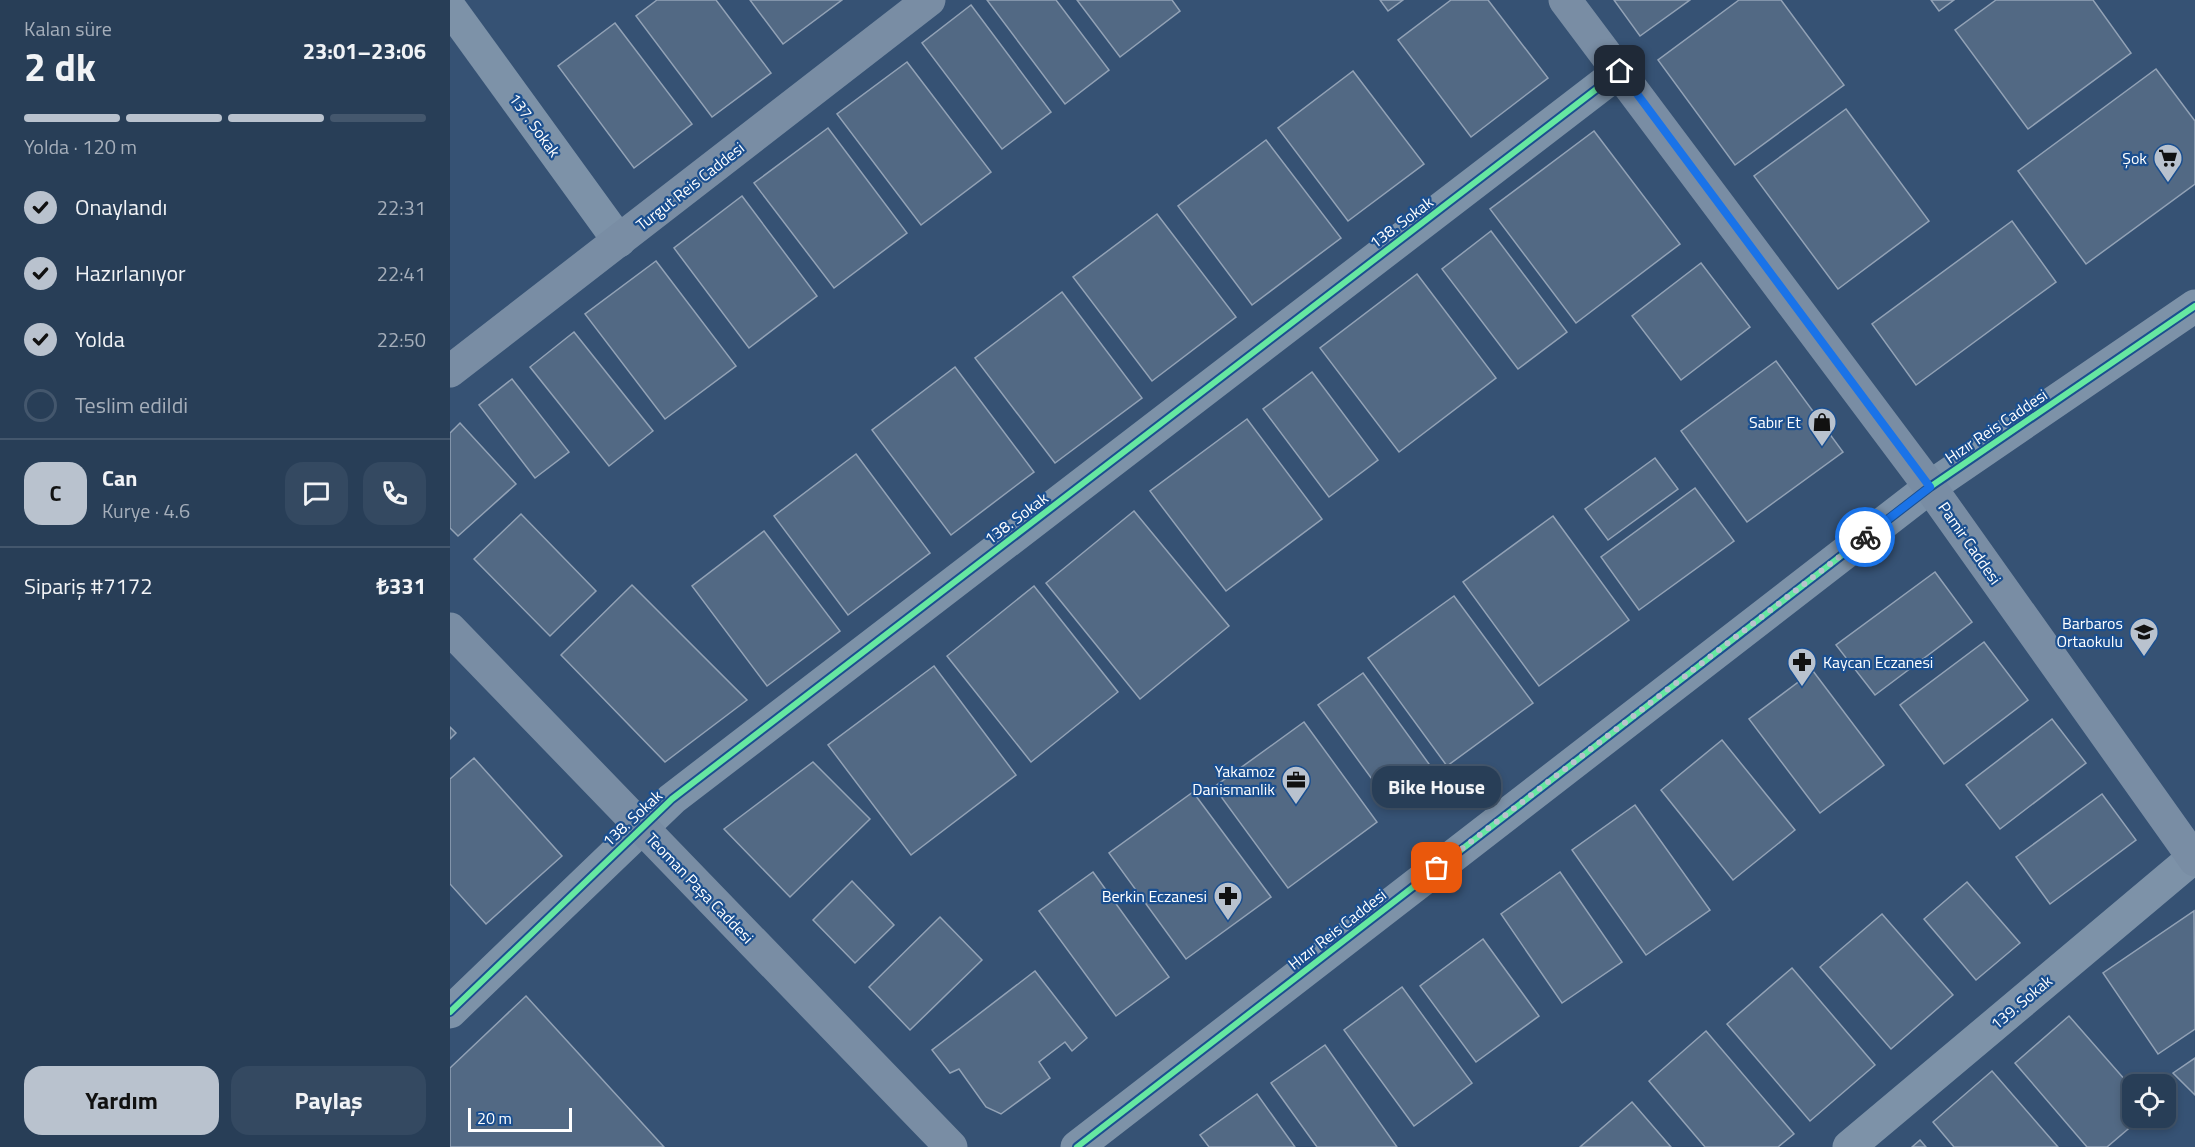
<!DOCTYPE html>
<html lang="tr">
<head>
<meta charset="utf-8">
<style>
  :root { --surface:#283e57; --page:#344961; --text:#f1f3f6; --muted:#a5aeba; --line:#44576d; --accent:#b9c2ce }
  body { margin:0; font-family:"Titillium Web",sans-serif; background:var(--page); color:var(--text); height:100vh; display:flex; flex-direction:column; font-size:22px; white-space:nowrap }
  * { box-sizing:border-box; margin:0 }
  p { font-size:20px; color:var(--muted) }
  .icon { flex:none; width:33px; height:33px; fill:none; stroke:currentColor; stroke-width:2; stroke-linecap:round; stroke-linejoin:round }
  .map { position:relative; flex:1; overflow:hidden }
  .sheet { display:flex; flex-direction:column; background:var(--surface); width:450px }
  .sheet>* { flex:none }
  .fabs { position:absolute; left:1672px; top:1074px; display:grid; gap:12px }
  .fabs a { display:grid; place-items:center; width:54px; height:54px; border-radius:12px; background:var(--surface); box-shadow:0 3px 9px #0003,0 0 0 2px var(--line); font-size:30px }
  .scale { position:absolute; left:18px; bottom:15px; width:104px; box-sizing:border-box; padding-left:6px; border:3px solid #fff; border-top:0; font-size:16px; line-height:21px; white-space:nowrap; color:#fff; -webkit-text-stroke:4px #1b4f8f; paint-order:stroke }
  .pin { position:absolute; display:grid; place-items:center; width:51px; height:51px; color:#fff; margin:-26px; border-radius:12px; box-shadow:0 3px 9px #0006 }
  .courier { position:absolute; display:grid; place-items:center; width:60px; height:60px; margin:-30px; border:4px solid #1a73e8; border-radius:50%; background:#fff; color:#222; box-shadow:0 2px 8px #0007 }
  .bubble { position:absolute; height:42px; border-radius:18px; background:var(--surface); box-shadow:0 3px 9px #0003,0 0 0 2px var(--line); font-size:20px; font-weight:700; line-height:42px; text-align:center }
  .headline em { font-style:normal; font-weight:700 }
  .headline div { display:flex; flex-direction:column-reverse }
  .headline { display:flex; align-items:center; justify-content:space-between; height:102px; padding:0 24px }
  h1 { font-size:39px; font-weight:700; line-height:45px }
  .bar { display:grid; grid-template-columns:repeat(4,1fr); gap:9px 6px; align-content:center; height:72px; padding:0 24px }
  .bar i { height:8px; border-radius:4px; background:var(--line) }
  .bar .current { background:var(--accent) }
  .bar p { grid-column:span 4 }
  .line { display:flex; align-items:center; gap:15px; padding:0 24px; border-top:2px solid var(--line) }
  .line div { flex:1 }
  .round { display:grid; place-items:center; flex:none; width:63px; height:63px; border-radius:18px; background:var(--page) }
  ol { padding:0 24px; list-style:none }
  li { display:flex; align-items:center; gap:18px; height:66px }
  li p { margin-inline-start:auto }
  li .icon { padding:6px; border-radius:50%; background:var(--accent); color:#111; stroke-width:4 }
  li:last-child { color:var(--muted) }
  li i { width:33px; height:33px; border:3px solid var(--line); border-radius:50% }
  .primary-button { display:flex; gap:12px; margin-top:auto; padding:12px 24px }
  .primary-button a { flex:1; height:69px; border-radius:18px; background:var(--accent); color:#111; font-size:24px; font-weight:700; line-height:69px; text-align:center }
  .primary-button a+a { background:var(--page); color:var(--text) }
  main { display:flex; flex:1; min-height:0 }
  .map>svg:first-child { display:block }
  .building { fill:#526984; stroke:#92a2b6; stroke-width:1.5 }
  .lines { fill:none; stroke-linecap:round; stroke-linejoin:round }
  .street { stroke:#7d92a8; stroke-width:33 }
  .secondary { stroke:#798da4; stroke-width:33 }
  .cycleway-casing { stroke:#1b4f8f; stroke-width:10 }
  .cycleway { stroke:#66e7a1; stroke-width:6 }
  .done { stroke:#b9c2ce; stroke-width:6; stroke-dasharray:0 10.8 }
  .route { stroke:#1a73e8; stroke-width:8 }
  .labels { text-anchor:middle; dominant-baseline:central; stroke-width:4.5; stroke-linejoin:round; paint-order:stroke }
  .street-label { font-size:16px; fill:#fff; stroke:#1b4f8f }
  .poi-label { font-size:16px; fill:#fff; stroke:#1b4f8f; text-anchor:end }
</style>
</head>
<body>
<main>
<section class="sheet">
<div class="headline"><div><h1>2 dk</h1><p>Kalan süre</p></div><em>23:01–23:06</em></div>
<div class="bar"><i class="current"></i><i class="current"></i><i class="current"></i><i></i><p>Yolda · 120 m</p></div>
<ol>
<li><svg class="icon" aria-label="check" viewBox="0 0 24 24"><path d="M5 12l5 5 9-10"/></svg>Onaylandı<p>22:31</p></li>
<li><svg class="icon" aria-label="check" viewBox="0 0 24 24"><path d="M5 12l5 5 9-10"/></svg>Hazırlanıyor<p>22:41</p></li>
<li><svg class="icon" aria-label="check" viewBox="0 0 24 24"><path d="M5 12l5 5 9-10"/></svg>Yolda<p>22:50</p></li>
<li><i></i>Teslim edildi</li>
</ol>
<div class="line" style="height:108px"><b class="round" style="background:var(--accent);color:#111">C</b><div><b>Can</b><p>Kurye · 4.6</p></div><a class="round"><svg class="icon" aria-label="chat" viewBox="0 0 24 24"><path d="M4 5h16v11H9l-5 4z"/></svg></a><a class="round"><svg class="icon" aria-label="phone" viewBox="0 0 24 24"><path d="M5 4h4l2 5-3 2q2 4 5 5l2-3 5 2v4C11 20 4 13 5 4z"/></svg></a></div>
<div class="line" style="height:78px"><div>Sipariş #7172</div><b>₺331</b></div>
<div class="primary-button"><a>Yardım</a><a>Paylaş</a></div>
</section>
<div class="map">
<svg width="1745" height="1147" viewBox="0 0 1745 1147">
  <rect width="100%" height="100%" fill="#365274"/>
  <g class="building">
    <polygon points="207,0 266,0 321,73 262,117 186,16"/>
    <polygon points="300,0 392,0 333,44"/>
    <polygon points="537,0 606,0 659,70 615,104"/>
    <polygon points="627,0 722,0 730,11 670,57"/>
    <polygon points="930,0 953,0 938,11"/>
    <polygon points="1001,0 1038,0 1098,78 1021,137 948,40"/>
    <polygon points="1164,0 1240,0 1190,36"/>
    <polygon points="1289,0 1331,0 1394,85 1285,165 1208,60"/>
    <polygon points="1481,0 1504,0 1489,11"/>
    <polygon points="1546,0 1643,0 1681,53 1578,129 1505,30"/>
    <polygon points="521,5 601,112 552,149 472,43"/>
    <polygon points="165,23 242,124 184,168 108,66"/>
    <polygon points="457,62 541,172 471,225 387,114"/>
    <polygon points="1706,69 1745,121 1745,184 1636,264 1568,171"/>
    <polygon points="903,71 974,164 898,221 828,128"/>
    <polygon points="1396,109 1479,221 1388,289 1304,176"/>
    <polygon points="378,128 457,233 384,288 304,183"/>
    <polygon points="1144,131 1230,244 1126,323 1040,209"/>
    <polygon points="816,140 891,238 802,305 728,206"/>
    <polygon points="292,196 367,296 299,348 224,248"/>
    <polygon points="707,214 786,317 702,381 623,277"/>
    <polygon points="1562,221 1606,282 1466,385 1422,324"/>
    <polygon points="1041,231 1117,332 1068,369 992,269"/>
    <polygon points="206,261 286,366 215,419 135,314"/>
    <polygon points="1251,263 1300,327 1231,380 1182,316"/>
    <polygon points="967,274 1046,378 949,452 870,348"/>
    <polygon points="612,292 692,398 605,463 525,358"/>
    <polygon points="124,332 203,431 159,466 80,367"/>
    <polygon points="1326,361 1393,452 1297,522 1231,431"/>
    <polygon points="505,367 584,472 501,535 422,430"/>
    <polygon points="862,372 928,460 879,497 813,409"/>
    <polygon points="62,379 119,452 85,478 29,405"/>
    <polygon points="797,419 872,519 776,591 700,491"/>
    <polygon points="10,423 66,484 8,536 0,528 0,433"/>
    <polygon points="406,454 480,553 398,615 324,516"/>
    <polygon points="1205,458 1228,489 1158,540 1135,509"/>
    <polygon points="1245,488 1284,541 1189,610 1151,557"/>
    <polygon points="684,511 779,626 690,699 596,583"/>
    <polygon points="71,514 146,591 100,636 24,559"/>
    <polygon points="1103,516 1179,620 1089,686 1013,582"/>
    <polygon points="314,531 390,631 317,686 242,586"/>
    <polygon points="1485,572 1522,622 1425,695 1386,645"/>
    <polygon points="182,585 297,700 215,762 111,655"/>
    <polygon points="584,586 668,692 581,762 497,656"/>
    <polygon points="1004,596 1083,703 997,766 918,658"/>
    <polygon points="1534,642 1578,700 1494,764 1450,705"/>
    <polygon points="484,666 566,775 461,855 378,745"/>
    <polygon points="1363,671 1434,765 1370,813 1299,719"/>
    <polygon points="913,673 987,775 943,808 868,705"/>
    <polygon points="1602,719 1636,763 1550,829 1516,785"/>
    <polygon points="854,722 927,822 838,888 764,787"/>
    <polygon points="0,727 6,733 0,739"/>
    <polygon points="1272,740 1345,830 1283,880 1211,790"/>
    <polygon points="24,758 112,856 36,924 0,884 0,779"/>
    <polygon points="363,762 420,819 340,897 274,829"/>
    <polygon points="743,792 821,897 736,959 659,853"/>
    <polygon points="1652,794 1686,840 1600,904 1566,857"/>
    <polygon points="1185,805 1260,910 1196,955 1122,850"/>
    <polygon points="643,872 719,977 666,1016 589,911"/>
    <polygon points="1110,872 1172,962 1112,1003 1051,914"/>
    <polygon points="402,881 444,925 405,963 363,920"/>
    <polygon points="1517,882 1570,943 1526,980 1474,919"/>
    <polygon points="1744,911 1745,1029 1708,1054 1653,973"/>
    <polygon points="1432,914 1503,995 1441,1049 1370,967"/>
    <polygon points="490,917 532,960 460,1030 419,987"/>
    <polygon points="1033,939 1089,1016 1026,1062 970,986"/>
    <polygon points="1342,968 1425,1065 1360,1121 1277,1024"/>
    <polygon points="585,971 637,1038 622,1051 615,1042 589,1062 600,1078 551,1114 536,1107 509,1069 500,1073 482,1050"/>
    <polygon points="952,987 1022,1083 964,1126 894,1030"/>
    <polygon points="76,996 214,1147 0,1147 0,1068"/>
    <polygon points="1619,1016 1683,1089 1683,1118 1691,1118 1657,1147 1637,1147 1565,1063"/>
    <polygon points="1256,1031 1344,1134 1328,1147 1255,1147 1199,1081"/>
    <polygon points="875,1045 947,1147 867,1147 821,1083"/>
    <polygon points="1745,1058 1745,1095 1723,1073"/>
    <polygon points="1542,1071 1608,1147 1504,1147 1483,1122"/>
    <polygon points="807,1094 845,1147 759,1147 750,1135"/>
    <polygon points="1182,1102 1221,1147 1130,1147"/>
    <polygon points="1470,1140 1476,1147 1462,1147"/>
  </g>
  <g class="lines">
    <g class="street">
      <polyline points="0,8 169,241"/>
      <polyline points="0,1012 222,799 1170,71"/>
      <polyline points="627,1147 1480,487 1745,306"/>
      <polyline points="1399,1147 1743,858"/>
    </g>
    <g class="secondary">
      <polyline points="1115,0 1480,487 1745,860"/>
      <polyline points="0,371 479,0"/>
      <polyline points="0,629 501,1147"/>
    </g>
    <g class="cycleway-casing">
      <g id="cycleway">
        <polyline points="0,1012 222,799 1170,71"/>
        <polyline points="627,1147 1480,487 1745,306"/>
      </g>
    </g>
    <use href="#cycleway" class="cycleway"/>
  </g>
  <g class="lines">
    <polyline class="done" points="987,868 1415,537"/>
    <polyline class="route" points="1170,71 1480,487 1415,537"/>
  </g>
  <defs>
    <g id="supermarket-pin" transform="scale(1.5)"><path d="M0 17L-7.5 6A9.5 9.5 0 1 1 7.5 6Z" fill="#b9c2ce" stroke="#1b4f8f"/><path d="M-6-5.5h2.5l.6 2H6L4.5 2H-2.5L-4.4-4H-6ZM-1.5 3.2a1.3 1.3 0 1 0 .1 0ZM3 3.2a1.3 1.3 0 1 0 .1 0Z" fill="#111"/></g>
    <g id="shop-pin" transform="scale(1.5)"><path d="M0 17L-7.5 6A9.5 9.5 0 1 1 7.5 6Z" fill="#b9c2ce" stroke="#1b4f8f"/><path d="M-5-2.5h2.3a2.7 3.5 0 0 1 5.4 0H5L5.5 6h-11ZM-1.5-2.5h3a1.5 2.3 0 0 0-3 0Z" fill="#111"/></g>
    <g id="school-pin" transform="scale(1.5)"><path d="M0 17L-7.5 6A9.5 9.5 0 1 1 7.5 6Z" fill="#b9c2ce" stroke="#1b4f8f"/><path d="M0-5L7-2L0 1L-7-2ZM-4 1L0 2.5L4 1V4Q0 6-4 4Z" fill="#111"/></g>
    <g id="pharmacy-pin" transform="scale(1.5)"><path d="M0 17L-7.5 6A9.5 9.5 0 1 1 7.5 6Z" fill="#b9c2ce" stroke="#1b4f8f"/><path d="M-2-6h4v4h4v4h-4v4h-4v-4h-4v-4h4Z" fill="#111"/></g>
    <g id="office-pin" transform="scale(1.5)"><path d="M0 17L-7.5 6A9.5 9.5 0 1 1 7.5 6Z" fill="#b9c2ce" stroke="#1b4f8f"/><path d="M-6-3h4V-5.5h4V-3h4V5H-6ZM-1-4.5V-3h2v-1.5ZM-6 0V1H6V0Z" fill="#111"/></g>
  </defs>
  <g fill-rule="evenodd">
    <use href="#supermarket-pin" x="1718" y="158"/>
    <use href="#shop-pin" x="1372" y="422"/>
    <use href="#school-pin" x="1694" y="632"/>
    <use href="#pharmacy-pin" x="1352" y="662"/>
    <use href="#office-pin" x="846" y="780"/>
    <use href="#pharmacy-pin" x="778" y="896"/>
  </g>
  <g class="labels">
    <g class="street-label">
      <text transform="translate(85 125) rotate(54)">137. Sokak</text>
      <text transform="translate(240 186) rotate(-38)">Turgut Reis Caddesi</text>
      <text transform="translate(951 222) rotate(-37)">138. Sokak</text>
      <text transform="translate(1546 426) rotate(-34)">Hızır Reis Caddesi</text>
      <text transform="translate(566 518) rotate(-37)">138. Sokak</text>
      <text transform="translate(1520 543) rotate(55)">Pamir Caddesi</text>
      <text transform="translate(182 818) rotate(-43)">138. Sokak</text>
      <text transform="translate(250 888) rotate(46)">Teoman Paşa Caddesi</text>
      <text transform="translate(887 929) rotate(-38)">Hızır Reis Caddesi</text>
      <text transform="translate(1571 1002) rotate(-40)">139. Sokak</text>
    </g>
    <g class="poi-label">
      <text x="1697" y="158">Şok</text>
      <text x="1351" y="422">Sabır Et</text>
      <text x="1673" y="623">Barbaros<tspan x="1673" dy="18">Ortaokulu</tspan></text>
      <text x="1373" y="662" text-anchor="start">Kaycan Eczanesi</text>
      <text x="825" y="771">Yakamoz<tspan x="825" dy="18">Danismanlik</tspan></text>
      <text x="757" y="896">Berkin Eczanesi</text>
    </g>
  </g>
</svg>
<div class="fabs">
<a><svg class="icon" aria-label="locate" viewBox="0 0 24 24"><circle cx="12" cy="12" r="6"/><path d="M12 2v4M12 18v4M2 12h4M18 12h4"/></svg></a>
</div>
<div class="scale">20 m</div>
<div class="pin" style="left:987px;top:868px;background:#ea580c"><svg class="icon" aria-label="bag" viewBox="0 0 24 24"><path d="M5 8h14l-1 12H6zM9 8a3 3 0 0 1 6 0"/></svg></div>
<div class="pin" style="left:1170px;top:71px;background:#1f2937"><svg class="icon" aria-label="home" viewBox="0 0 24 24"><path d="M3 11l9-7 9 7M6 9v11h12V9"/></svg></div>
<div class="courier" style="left:1415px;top:537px"><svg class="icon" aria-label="bike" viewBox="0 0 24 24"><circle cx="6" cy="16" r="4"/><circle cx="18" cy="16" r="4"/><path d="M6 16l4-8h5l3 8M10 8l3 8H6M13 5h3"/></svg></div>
<div class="bubble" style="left:922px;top:766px;width:129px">Bike House</div>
</div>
</main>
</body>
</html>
